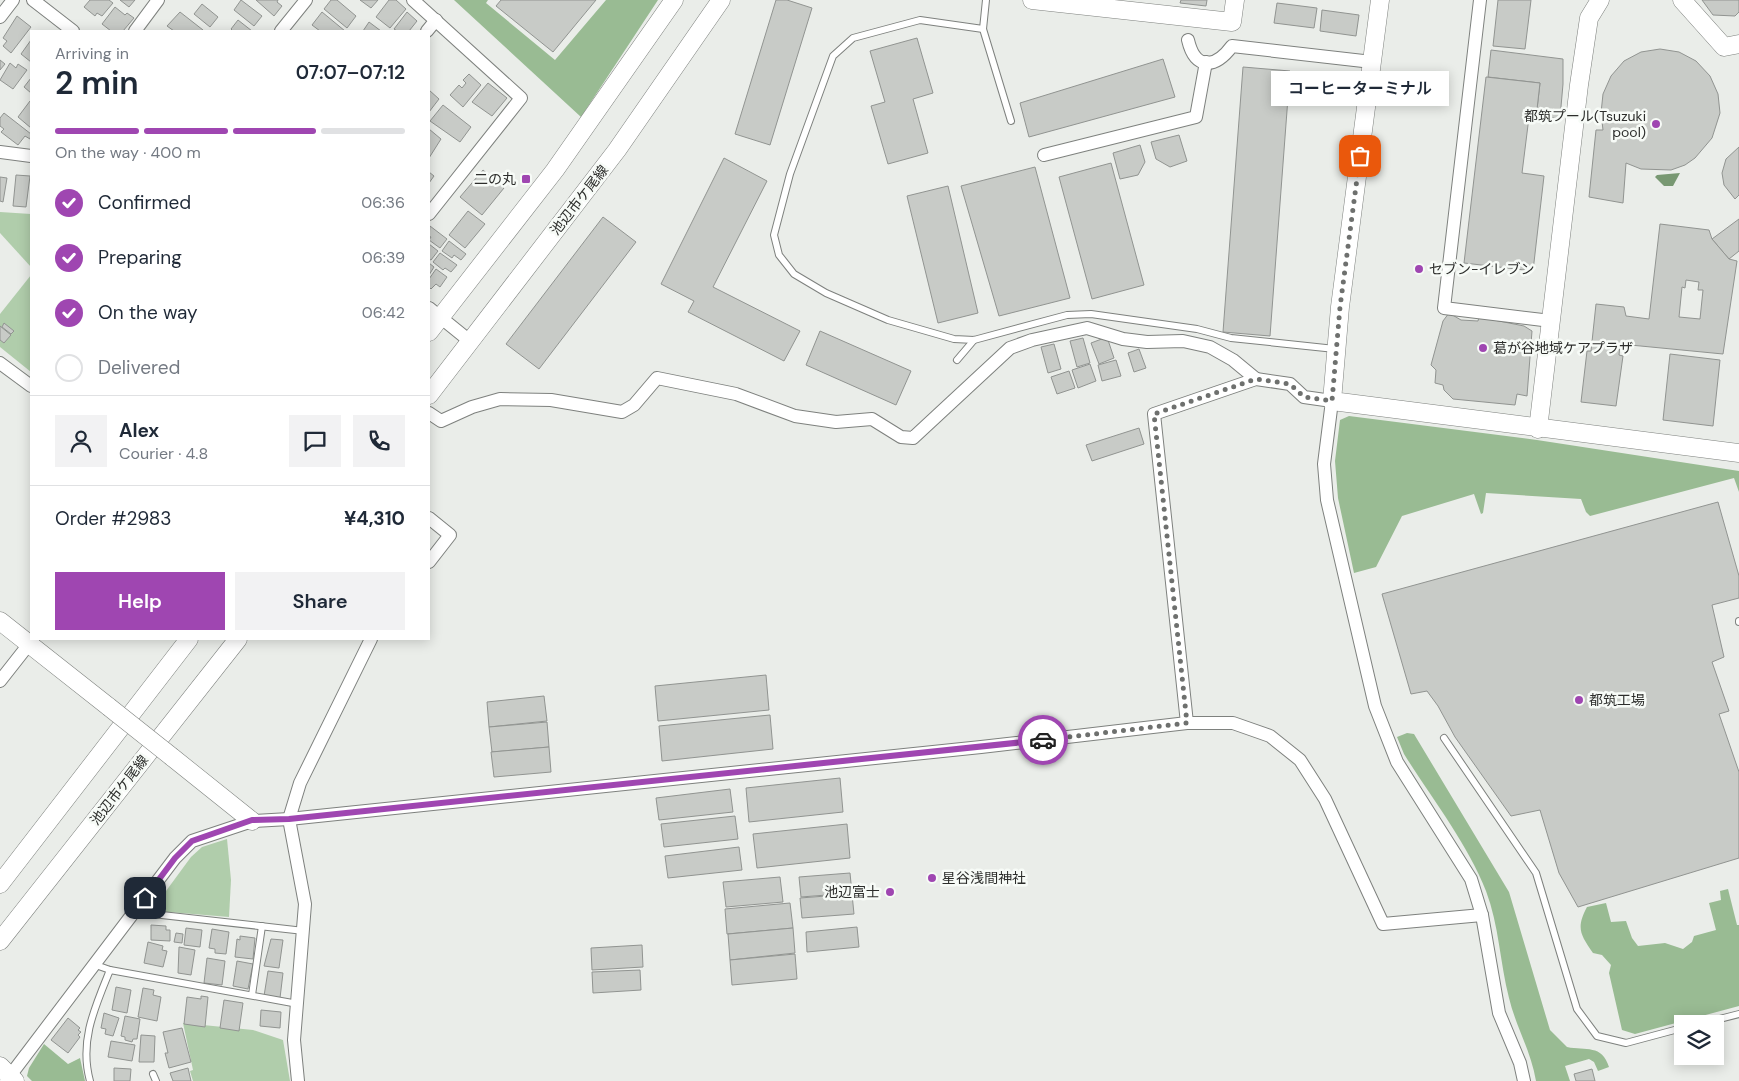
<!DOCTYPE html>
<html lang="en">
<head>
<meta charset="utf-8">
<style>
  :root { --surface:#fff; --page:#f2f2f3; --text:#1f2937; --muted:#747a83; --line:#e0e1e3; --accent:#9f46b1 }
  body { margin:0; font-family:"DM Sans","Noto Sans JP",sans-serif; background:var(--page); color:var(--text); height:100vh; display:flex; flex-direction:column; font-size:19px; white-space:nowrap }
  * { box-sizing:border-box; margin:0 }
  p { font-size:16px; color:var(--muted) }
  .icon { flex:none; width:28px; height:28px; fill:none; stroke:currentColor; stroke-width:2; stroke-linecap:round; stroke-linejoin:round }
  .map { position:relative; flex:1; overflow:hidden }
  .side { position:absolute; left:30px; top:30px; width:400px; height:610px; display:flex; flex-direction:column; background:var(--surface); border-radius:0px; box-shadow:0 2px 12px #0003 }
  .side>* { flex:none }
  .controls { position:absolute; left:1674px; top:1015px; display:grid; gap:10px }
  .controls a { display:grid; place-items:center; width:50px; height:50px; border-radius:0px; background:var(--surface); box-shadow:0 2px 12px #0003; font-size:25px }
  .pin { position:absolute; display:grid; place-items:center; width:42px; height:42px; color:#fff; margin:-21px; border-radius:10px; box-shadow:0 2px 8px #0006 }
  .courier { position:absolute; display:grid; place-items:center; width:50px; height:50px; margin:-25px; border:4px solid #9f46b1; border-radius:50%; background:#fff; color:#222; box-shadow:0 1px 6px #0007 }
  .bubble { position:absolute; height:35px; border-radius:0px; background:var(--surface); box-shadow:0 2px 12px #0003; font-size:16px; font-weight:600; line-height:35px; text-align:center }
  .headline em { font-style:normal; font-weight:600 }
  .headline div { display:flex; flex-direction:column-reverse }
  .headline { display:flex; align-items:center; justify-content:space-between; height:85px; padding:0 25px }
  h1 { font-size:32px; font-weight:600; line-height:38px }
  .bar { display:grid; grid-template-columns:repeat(4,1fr); gap:8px 5px; align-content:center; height:60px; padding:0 25px }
  .bar i { height:6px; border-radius:4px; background:var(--line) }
  .bar .active { background:var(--accent) }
  .bar p { grid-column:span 4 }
  .line { display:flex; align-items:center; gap:12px; padding:0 25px; border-top:1px solid var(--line) }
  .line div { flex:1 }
  .round { display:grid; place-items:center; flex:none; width:52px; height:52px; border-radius:0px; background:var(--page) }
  ol { padding:0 25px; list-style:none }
  li { display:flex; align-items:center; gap:15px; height:55px }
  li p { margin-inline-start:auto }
  li .icon { padding:5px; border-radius:50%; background:var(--accent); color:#fff; stroke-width:4 }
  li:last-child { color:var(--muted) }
  li i { width:28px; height:28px; border:2px solid var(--line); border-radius:50% }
  .button { display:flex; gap:10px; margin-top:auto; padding:10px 25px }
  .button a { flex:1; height:58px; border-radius:0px; background:var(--accent); color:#fff; font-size:20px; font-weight:600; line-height:58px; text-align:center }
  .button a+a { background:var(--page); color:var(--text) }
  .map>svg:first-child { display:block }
  .green { fill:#b0cdab }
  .forest { fill:#99bb93 }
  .water { fill:#789872 }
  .building { fill:#c8cbc7; stroke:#919491; fill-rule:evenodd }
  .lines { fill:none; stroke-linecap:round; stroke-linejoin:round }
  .lane-casing { stroke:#7e817e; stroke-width:8 }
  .street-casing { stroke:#7e817e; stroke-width:14 }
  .secondary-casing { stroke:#7e817e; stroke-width:19 }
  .lane { stroke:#fff; stroke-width:6 }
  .street { stroke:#fff; stroke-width:12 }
  .secondary { stroke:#fff; stroke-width:18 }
  .secondary-bridge-casing { stroke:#7e817e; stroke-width:19; stroke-linecap:butt }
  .secondary-bridge { stroke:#fff; stroke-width:18 }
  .done { stroke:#6e706e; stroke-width:5; stroke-dasharray:0 9 }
  .route { stroke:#9f46b1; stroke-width:6 }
  .poi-dot { fill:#9f46b1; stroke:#f7fbf7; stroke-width:2 }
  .labels { text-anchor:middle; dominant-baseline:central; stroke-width:5; stroke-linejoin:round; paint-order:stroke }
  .poi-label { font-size:14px; fill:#2c2d2b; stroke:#f7fbf7; text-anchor:start }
  .street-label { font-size:14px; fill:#2c2d2b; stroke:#f7fbf7 }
</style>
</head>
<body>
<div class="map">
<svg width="1739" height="1081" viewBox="0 0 1739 1081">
  <rect width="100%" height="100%" fill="#eaede9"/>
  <g class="green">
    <polygon points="0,212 31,214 31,267 0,233"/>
    <polygon points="31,275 31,372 0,347 0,314"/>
    <polygon points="227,839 231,880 229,917 157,911 155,906 191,857 202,847"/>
    <polygon points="183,1023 253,1030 283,1040 290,1081 193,1081 190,1071 193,1070"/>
  </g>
  <g class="forest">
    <polygon points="454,0 488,0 486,3 555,60 606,0 658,0 581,117"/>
    <polygon points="1349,416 1537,440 1739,471 1739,492 1734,478 1590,516 1586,512 1581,499 1486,493 1483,513 1481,514 1474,494 1402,516 1376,567 1354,573 1338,498 1335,461 1340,420"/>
    <path d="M1407 733 1414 734 1509 892 1550 1030 1567 1047C1586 1051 1602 1044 1609 1067L1598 1071 1594 1062 1589 1059 1565 1066 1570 1081H1536C1531 1051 1516 1027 1509 998 1500 963 1499 925 1486 891 1468 844 1430 796 1404 754L1397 737Z"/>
    <path d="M1728 889 1737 925H1739V1006L1635 1034 1622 1030 1609 973 1611 965 1602 955 1593 953C1580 934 1576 928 1587 907L1606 903 1611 922 1626 921 1632 938 1638 946 1665 943 1683 949 1692 942 1694 936 1716 930 1709 903 1721 900 1720 891Z"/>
    <polygon points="44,1044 68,1064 80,1058 85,1081 32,1081 27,1076 29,1068"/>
  </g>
  <polygon class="water" points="1680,173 1673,186 1664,186 1655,177 1657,175"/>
  <g class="building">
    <polygon points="90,0 109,0 113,3 102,16 97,13 95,16 84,7"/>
    <polygon points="120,0 135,0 129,7"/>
    <polygon points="241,0 262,16 254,26 234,10"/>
    <polygon points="256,0 278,0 277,2 282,6 274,16"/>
    <polygon points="331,0 337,0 356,16 347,28 324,9"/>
    <polygon points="360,0 378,0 371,8"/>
    <polygon points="389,0 396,0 406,9 390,28 376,17"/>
    <polygon points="501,0 596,0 553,52 496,6"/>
    <polygon points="776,0 787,0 812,8 770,145 735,134"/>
    <polygon points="1181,0 1207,0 1206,6 1180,3"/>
    <polygon points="1498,0 1531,0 1525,49 1493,46"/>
    <polygon points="1702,0 1739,0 1739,12 1735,16 1713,15"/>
    <polygon points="1277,3 1317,8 1314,28 1274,23"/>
    <polygon points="202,4 218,17 210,27 194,14"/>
    <polygon points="115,7 125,15 127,13 134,18 123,31 111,31 102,24"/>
    <polygon points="1322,10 1359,15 1356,36 1320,31"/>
    <polygon points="180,12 203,30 202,31 174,31 167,26"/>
    <polygon points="322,12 345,31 320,31 312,25"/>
    <polygon points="407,12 417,21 409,31 397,31 394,29"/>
    <polygon points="17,16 31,27 11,53 3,46 7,41 3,38"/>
    <polygon points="238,20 252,31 233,31 231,29"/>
    <polygon points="369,22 381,31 363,31"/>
    <polygon points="917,38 933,93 913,99 928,153 888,164 871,106 885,102 870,51"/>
    <polygon points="31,40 31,62 21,54"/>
    <polygon points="1660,49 1679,52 1696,61 1710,76 1718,94 1720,113 1712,138 1695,158 1685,165 1671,170 1641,169 1626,163 1623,203 1589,197 1596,130 1603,130 1601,113 1603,94 1611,76 1624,61 1641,52"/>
    <polygon points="1491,50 1563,59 1563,84 1560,118 1536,118 1540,83 1488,77"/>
    <polygon points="1163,59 1175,97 1029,137 1020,103"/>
    <polygon points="0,60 5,64 0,70"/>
    <polygon points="10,63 16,68 18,64 27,70 13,89 0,80"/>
    <polygon points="1243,67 1290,71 1270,336 1223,332"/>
    <polygon points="469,74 481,85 463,107 450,95 459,85 462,88 466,83 463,80"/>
    <polygon points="1486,77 1540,83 1536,118 1529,117 1522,173 1544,176 1533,271 1464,263"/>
    <polygon points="31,78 31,93 24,87"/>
    <polygon points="488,83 507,98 492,116 472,102"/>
    <polygon points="429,90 439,99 429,112"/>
    <polygon points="30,101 31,102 31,128 18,117"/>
    <polygon points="443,105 471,127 460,142 430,121"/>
    <polygon points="4,113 31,134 30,139 25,136 18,145 1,132 4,129 0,126 0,118"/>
    <polygon points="429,129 441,139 429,158"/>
    <polygon points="1179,135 1187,161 1170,167 1156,159 1151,142"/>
    <polygon points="1140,145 1145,162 1138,175 1120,179 1113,153"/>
    <polygon points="1739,147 1739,195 1735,199 1724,185 1722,173 1726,159"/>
    <polygon points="724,158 767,181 713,287 800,331 784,361 688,312 694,301 661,284"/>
    <polygon points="1111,163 1144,285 1092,299 1059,177"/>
    <polygon points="1035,167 1070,298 999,316 961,186"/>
    <polygon points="483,170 504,188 482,215 460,197"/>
    <polygon points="429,172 434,176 429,183"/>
    <polygon points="16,175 30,176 26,207 13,206"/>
    <polygon points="0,177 7,178 3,202 0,201"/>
    <polygon points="948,186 978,313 938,323 907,196"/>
    <polygon points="468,211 485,224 465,248 449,235"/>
    <polygon points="603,217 636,242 539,369 506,344"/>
    <polygon points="1739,219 1739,251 1729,259 1712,239"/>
    <path d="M1660 224 1709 230 1712 239 1729 259 1737 261 1723 354 1620 344 1619 355 1623 356 1616 406 1581 402 1587 351H1591L1596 304 1624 307 1626 316 1649 319ZM1686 280 1699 282 1698 290H1703L1700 319 1679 317 1682 287 1685 288Z"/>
    <polygon points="430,226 447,239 440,248 429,240 431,237 429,236"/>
    <polygon points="449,241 466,254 461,260 454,255 452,258 442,251"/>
    <polygon points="429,244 438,251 431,260 429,259"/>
    <polygon points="440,253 457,265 451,272 445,268 443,270 433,262"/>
    <polygon points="429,263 434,267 429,275"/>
    <polygon points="436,269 447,277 440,287 436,284 431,289 429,287 429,279"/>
    <polygon points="1449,313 1461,320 1478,321 1479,317 1524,326 1532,331 1527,396 1517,394 1515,405 1453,399 1444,390 1443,385 1435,383 1436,370 1431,365 1443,321"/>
    <polygon points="4,323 14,331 11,334 2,327"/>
    <polygon points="0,326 11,335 4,343 0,340"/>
    <polygon points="820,331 911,371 896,405 806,365"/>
    <polygon points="1107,337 1114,358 1099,364 1091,343"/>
    <polygon points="1083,338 1090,363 1077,367 1070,341"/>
    <polygon points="1054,344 1061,369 1048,373 1041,347"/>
    <polygon points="1139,349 1146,368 1134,372 1128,353"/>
    <polygon points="1670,354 1720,360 1713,426 1663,420"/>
    <polygon points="1116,360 1121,376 1102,381 1098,365"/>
    <polygon points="1090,364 1096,381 1078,388 1072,370"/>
    <polygon points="1069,371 1075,388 1057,394 1051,377"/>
    <polygon points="1139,428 1144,444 1092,461 1086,445"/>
    <polygon points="1718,502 1739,576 1739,598 1712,605 1724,657 1712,662 1729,711 1719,714 1739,772 1739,858 1578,907 1559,873 1540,810 1511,816 1455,737 1438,706 1427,691 1411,694 1382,594"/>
    <polygon points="766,675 769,710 658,721 655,686"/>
    <polygon points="544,696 547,721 489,727 487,702"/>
    <polygon points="770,715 773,749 662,761 659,726"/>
    <polygon points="547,722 549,747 492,752 489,727"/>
    <polygon points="549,747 551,772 494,777 491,752"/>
    <polygon points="840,778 843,812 749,822 746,788"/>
    <polygon points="730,789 733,812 659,820 656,798"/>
    <polygon points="735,816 738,839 664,847 661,824"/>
    <polygon points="847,824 850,858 757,868 753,834"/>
    <polygon points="739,847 742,870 668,878 665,856"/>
    <polygon points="850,873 852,893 801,897 799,877"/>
    <polygon points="780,877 783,902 726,907 723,882"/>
    <polygon points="852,894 854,914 802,918 800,898"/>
    <polygon points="790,903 793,928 727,934 725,909"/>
    <polygon points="151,925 166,926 166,930 170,930 170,941 151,940"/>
    <polygon points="857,927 859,947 807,952 806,932"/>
    <polygon points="186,928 202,930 200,947 184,945"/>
    <polygon points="793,928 795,953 730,960 728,934"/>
    <polygon points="212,929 229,932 226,954 215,953 215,949 209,948"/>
    <polygon points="176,933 183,934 182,943 174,942"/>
    <polygon points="240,936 255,938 253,959 235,957 237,939 240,940"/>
    <polygon points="271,939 283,940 279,968 264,966"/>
    <polygon points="148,942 163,946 162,950 167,951 163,967 144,963"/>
    <polygon points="642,945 643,967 592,970 591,948"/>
    <polygon points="179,947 195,950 191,975 178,973"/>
    <polygon points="795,954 797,979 732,985 730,960"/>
    <polygon points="207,958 225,961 222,985 204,983"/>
    <polygon points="237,961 253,964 248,989 233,986"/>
    <polygon points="640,970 641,990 593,993 592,972"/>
    <polygon points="268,971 283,973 280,998 264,996"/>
    <polygon points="116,987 131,990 127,1013 112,1010"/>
    <polygon points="143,988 154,990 153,995 161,997 157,1021 138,1017"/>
    <polygon points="201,996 208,997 205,1027 184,1024 187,997 201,999"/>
    <polygon points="224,1000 243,1003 239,1031 220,1028"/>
    <polygon points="261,1010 281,1012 280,1028 260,1026"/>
    <polygon points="104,1013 119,1018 113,1036 105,1034 106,1029 101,1028"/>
    <polygon points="125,1016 140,1019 137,1039 133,1039 132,1042 125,1040 125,1037 121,1036"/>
    <polygon points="68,1018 80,1028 78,1030 81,1032 78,1035 80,1037 68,1053 51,1040"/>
    <polygon points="182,1028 191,1062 169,1068 165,1053 168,1053 163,1032"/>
    <polygon points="141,1035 155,1036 154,1062 139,1062"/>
    <polygon points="111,1041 135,1045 132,1061 108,1057"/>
    <polygon points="114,1068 131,1069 130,1081 114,1081"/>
    <polygon points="188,1068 191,1081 173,1081 170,1073"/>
    <polygon points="1592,1069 1595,1081 1576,1081 1574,1074"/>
  </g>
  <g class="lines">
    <g class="lane-casing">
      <g id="lane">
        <polyline points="983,29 986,0"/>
        <polyline points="1011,121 983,29 920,20 853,38 833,56 790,174 774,235 779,255 794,274 826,293 888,320 954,339 974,340 1067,315 1091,314 1197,329 1231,338 1335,349"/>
        <polyline points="957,360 974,340"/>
        <polyline points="1739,621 1739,622"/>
        <polyline points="1444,738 1536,873 1577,1009 1597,1036 1626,1043 1682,1028"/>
        <polyline points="135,912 304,931"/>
        <polyline points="93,964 110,970 298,1004"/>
        <polyline points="252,995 262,926"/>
        <polyline points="1700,1024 1739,1014"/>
        <polyline points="153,1074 156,1081"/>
        <path d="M90 1081C79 1041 95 1007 110 970"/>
      </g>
    </g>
    <g class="street-casing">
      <g id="street">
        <polyline points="33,0 73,31"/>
        <polyline points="413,0 521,98 429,214"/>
        <polyline points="1480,0 1444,308 1551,321"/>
        <polyline points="0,17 13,0"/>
        <polyline points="135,31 158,0"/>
        <polyline points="281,31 306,0"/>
        <polyline points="427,31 436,20"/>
        <path d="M1188 40C1195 70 1215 69 1232 46L1372 62"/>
        <polyline points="0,152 31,156"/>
        <polyline points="1044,155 1196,117 1206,62"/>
        <polyline points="429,308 471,342"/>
        <polyline points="0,363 31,386"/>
        <polyline points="429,413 441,421 472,407 500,399 551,400 622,412 634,405 657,378 736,394 795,416 836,422 872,419 901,437 913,438 1010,348 1032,340 1087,328 1123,339 1147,342 1183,341 1210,347 1233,360 1256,379"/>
        <polyline points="429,518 450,535 429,562"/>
        <polyline points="0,681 33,639"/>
        <polyline points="1187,723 1154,414 1256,379 1290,384 1304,397 1332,401 1324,464 1327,500 1375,706 1397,762 1471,879 1482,915 1499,1013 1520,1063 1524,1081"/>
        <polyline points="6,1081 175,858 192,841 252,821 289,819 981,747 1187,723 1233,723 1270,736 1300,760 1325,799 1383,924 1482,915"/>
        <polyline points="298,1081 294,1040 305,904 289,819 300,783 371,639"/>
      </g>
    </g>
    <g class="secondary-casing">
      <g id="secondary">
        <polyline points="1032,0 1232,22 1235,0"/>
        <polyline points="1380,0 1340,307 1332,401 1739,453"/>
        <polyline points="1682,0 1724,47 1739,44"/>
        <polyline points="429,332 555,170 674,0"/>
        <polyline points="429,395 617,150 721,0"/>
        <polyline points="1538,429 1579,85 1589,18 1600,0"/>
        <polyline points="0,621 109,707"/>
        <polyline points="172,757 252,821"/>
        <polyline points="0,884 189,639"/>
        <polyline points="0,941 238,639"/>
        <polyline points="0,1066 15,1081"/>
      </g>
    </g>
    <use href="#lane" class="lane"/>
    <use href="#street" class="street"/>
    <use href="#secondary" class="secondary"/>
    <g class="secondary-bridge-casing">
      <polyline id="secondary-bridge" points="109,707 172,757"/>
    </g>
    <use href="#secondary-bridge" class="secondary-bridge"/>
  </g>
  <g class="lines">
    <polyline class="done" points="1043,740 1187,723 1154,414 1256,379 1290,384 1304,397 1332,401 1340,307 1360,156"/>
    <polyline class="route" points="145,898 175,858 192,841 252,820 289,819 1043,740"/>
  </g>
  <g class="poi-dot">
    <circle cx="1656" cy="124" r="5"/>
    <rect x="521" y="174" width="10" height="10" rx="2.5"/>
    <circle cx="1419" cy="269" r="5"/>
    <circle cx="1483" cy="348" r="5"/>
    <circle cx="1579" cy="700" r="5"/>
    <circle cx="932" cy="878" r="5"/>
    <circle cx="890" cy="892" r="5"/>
  </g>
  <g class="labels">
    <g class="poi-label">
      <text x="1646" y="116" text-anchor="end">都筑プール(Tsuzuki<tspan x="1646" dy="16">pool)</tspan></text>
      <text x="516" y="179" text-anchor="end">二の丸</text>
      <text x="1429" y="269">セブン-イレブン</text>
      <text x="1493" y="348">葛が谷地域ケアプラザ</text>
      <text x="1589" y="700">都筑工場</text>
      <text x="942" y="878">星谷浅間神社</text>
      <text x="880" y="892" text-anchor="end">池辺富士</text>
    </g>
    <g class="street-label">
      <text transform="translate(579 200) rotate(-52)">池辺市ケ尾線</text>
      <text transform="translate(119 790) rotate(-52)">池辺市ケ尾線</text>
    </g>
  </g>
</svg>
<div class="controls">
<a><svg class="icon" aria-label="layers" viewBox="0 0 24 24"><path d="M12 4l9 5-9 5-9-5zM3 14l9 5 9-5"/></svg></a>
</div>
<div class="pin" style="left:1360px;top:156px;background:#ea580c"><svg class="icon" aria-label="bag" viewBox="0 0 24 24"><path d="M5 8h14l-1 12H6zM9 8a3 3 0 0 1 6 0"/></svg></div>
<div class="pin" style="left:145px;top:898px;background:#1f2937"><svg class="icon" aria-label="home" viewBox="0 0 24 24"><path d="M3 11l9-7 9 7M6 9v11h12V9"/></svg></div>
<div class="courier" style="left:1043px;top:740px"><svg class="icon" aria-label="car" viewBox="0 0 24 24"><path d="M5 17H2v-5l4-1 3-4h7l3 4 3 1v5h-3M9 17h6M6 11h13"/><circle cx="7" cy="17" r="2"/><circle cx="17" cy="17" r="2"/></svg></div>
<div class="bubble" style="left:1271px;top:71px;width:178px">コーヒーターミナル</div>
<section class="side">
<div class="headline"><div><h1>2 min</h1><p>Arriving in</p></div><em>07:07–07:12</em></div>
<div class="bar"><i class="active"></i><i class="active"></i><i class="active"></i><i></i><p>On the way · 400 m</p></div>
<ol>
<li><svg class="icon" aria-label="check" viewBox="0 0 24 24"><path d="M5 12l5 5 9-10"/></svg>Confirmed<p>06:36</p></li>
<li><svg class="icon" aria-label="check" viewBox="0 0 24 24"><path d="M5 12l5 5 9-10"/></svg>Preparing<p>06:39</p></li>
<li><svg class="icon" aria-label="check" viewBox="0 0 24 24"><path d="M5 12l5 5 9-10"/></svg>On the way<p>06:42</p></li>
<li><i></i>Delivered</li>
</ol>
<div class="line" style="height:90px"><a class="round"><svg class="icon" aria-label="person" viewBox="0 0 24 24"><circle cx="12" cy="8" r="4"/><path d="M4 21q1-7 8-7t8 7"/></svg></a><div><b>Alex</b><p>Courier · 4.8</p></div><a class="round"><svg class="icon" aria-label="chat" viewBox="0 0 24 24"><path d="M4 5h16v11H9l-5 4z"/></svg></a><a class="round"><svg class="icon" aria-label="phone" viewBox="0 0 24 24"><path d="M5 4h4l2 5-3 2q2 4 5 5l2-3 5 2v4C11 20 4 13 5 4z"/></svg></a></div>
<div class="line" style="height:65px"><div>Order #2983</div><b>¥4,310</b></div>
<div class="button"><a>Help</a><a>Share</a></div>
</section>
</div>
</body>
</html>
